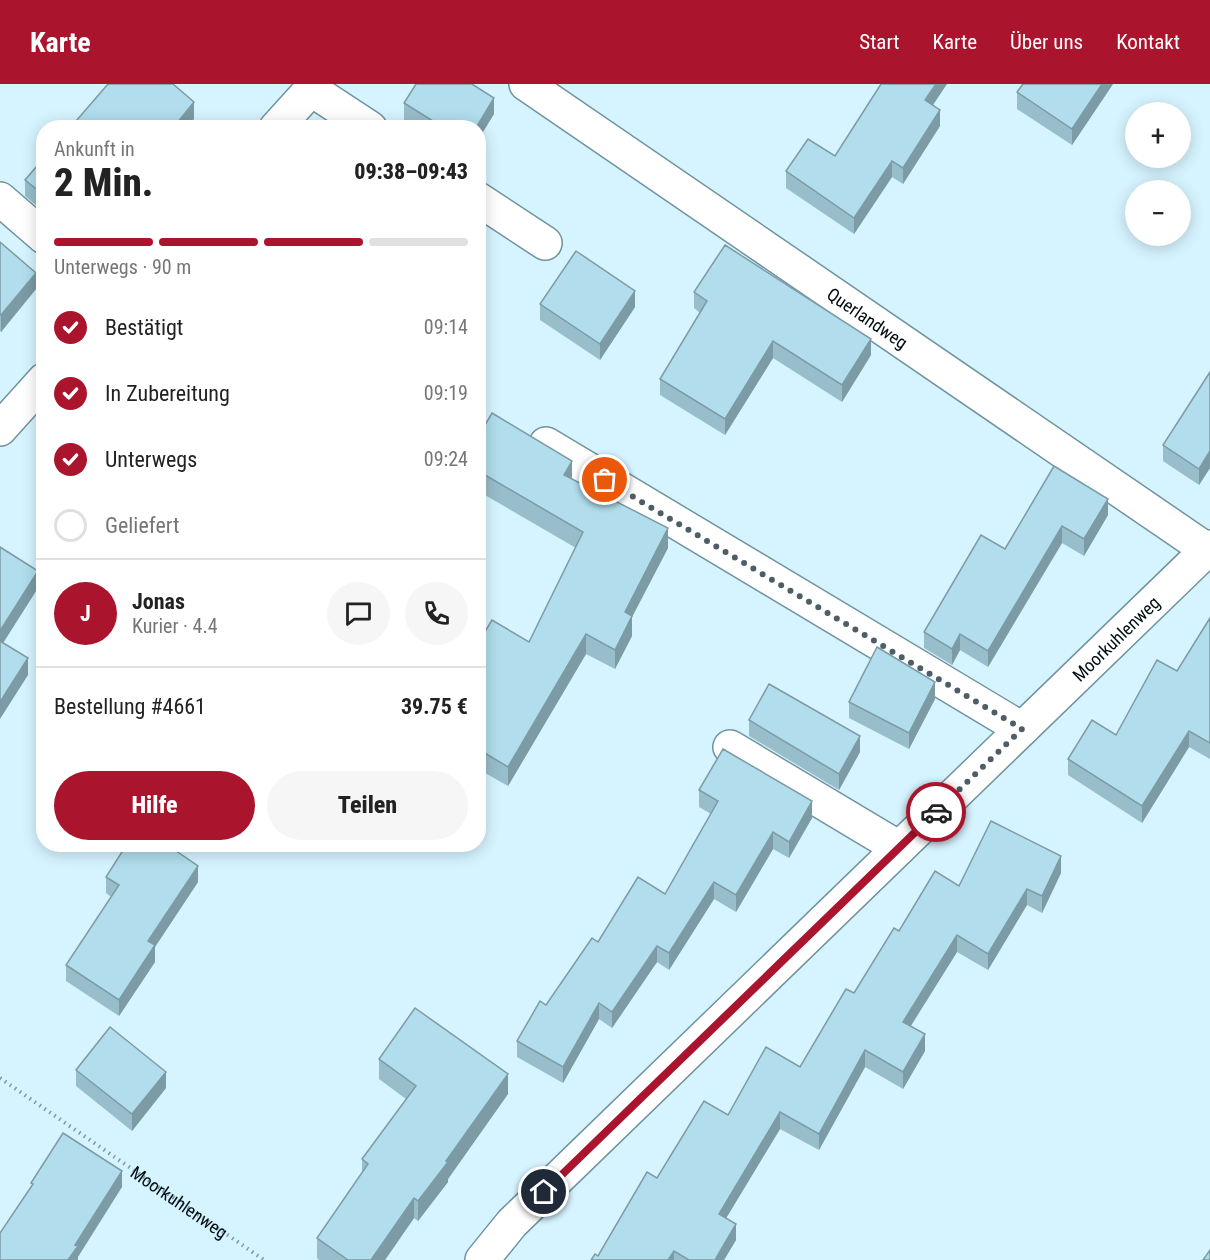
<!DOCTYPE html>
<html lang="de">
<head>
<meta charset="utf-8">
<style>
  :root { --surface:#fff; --page:#f6f6f6; --text:#222; --muted:#767676; --line:#e0e0e0; --accent:#aa142d }
  body { margin:0; font-family:"Roboto Condensed",sans-serif; background:var(--page); color:var(--text); height:100vh; display:flex; flex-direction:column; font-size:22px; white-space:nowrap }
  * { box-sizing:border-box; margin:0 }
  p { font-size:20px; color:var(--muted) }
  .icon { flex:none; width:33px; height:33px; fill:none; stroke:currentColor; stroke-width:2; stroke-linecap:round; stroke-linejoin:round }
  .map { position:relative; flex:1; overflow:hidden }
  .side { position:absolute; left:36px; top:36px; width:450px; height:732px; display:flex; flex-direction:column; background:var(--surface); border-radius:24px; box-shadow:0 3px 15px #0003 }
  .side>* { flex:none }
  .controls { position:absolute; left:1125px; top:18px; display:grid; gap:12px }
  .controls a { display:grid; place-items:center; width:66px; height:66px; border-radius:50%; background:var(--surface); box-shadow:0 3px 15px #0003; font-size:30px }
  .pin { position:absolute; display:grid; place-items:center; width:51px; height:51px; color:#fff; margin:-26px; border:3px solid #fff; border-radius:50%; box-shadow:0 2px 6px #0007 }
  .courier { position:absolute; display:grid; place-items:center; width:60px; height:60px; margin:-30px; border:4px solid #aa142d; border-radius:50%; background:#fff; color:#222; box-shadow:0 2px 8px #0007 }
  .overview em { font-style:normal; font-weight:800 }
  .overview div { display:flex; flex-direction:column-reverse }
  .overview { display:flex; align-items:center; justify-content:space-between; height:102px; padding:0 18px }
  h1 { font-size:39px; font-weight:800; line-height:45px }
  .bar { display:grid; grid-template-columns:repeat(4,1fr); gap:9px 6px; align-content:center; height:72px; padding:0 18px }
  .bar i { height:8px; border-radius:4px; background:var(--line) }
  .bar .on { background:var(--accent) }
  .bar p { grid-column:span 4 }
  .line { display:flex; align-items:center; gap:15px; padding:0 18px; border-top:2px solid var(--line) }
  .line div { flex:1 }
  .round { display:grid; place-items:center; flex:none; width:63px; height:63px; border-radius:32px; background:var(--page) }
  ol { padding:0 18px; list-style:none }
  li { display:flex; align-items:center; gap:18px; height:66px }
  li p { margin-inline-start:auto }
  li .icon { padding:6px; border-radius:50%; background:var(--accent); color:#fff; stroke-width:4 }
  li:last-child { color:var(--muted) }
  li i { width:33px; height:33px; border:3px solid var(--line); border-radius:50% }
  .primary-button { display:flex; gap:12px; margin-top:auto; padding:12px 18px }
  .primary-button a { flex:1; height:69px; border-radius:36px; background:var(--accent); color:#fff; font-size:24px; font-weight:800; line-height:69px; text-align:center }
  .primary-button a+a { background:var(--page); color:var(--text) }
  header { display:flex; align-items:center; gap:36px; box-sizing:border-box; height:84px; padding:0 30px; background:var(--accent); color:#fff }
  header strong { font-size:28px }
  nav { display:flex; gap:33px; margin-inline-start:auto; font-size:21px }
  .map>svg:first-child { display:block }
  .lines { fill:none; stroke-linecap:round; stroke-linejoin:round }
  .minor-casing { stroke:#70939f; stroke-width:36 }
  .path { stroke:#8198a0; stroke-width:4; stroke-dasharray:1.5 4.5; stroke-linecap:butt }
  .minor { stroke:#fff; stroke-width:33 }
  .wall { fill:#98becb }
  .shaded-wall { fill:#7c9ba5 }
  .building { fill:#b1ddec; stroke:#7c9ba5; stroke-width:1.5 }
  .done { stroke:#4d5e66; stroke-width:6; stroke-dasharray:0 10.8 }
  .route { stroke:#aa142d; stroke-width:8 }
  .labels { text-anchor:middle; dominant-baseline:central; stroke-width:4.5; stroke-linejoin:round; paint-order:stroke }
  .street-label { font-size:18px; fill:#030e13; stroke:#fbfbfb }
</style>
</head>
<body>
<header>
<strong>Karte</strong>
<nav><a>Start</a><a>Karte</a><a>Über uns</a><a>Kontakt</a></nav>
</header>
<div class="map">
<svg width="1210" height="1176" viewBox="0 0 1210 1176">
  <rect width="100%" height="100%" fill="#d6f4ff"/>
  <g class="lines">
    <g class="minor-casing">
      <g id="minor">
        <path id="s2" d="M526 0 1210 468"/>
        <polyline points="312,6 370,44"/>
        <polyline points="276,44 316,0"/>
        <polyline points="0,115 44,153"/>
        <polyline points="478,115 545,159"/>
        <polyline points="0,345 44,296"/>
        <polyline points="546,360 1022,645"/>
        <polyline points="730,663 899,764"/>
        <path id="s3" d="M482 1176 512 1139 1210 463"/>
      </g>
    </g>
    <path class="path" id="s1" d="M0 994 264 1176"/>
    <use href="#minor" class="minor"/>
  </g>
  <g class="wall">
    <polygon points="1023,0 1113,0 1072,61 1017,25 1017,8"/>
    <polygon points="404,19 494,30 478,56 478,44 417,44 404,36"/>
    <polygon points="933,21 940,42 903,100 892,93 854,150 786,104 786,87 835,72"/>
    <polygon points="44,74 44,128 25,112 25,96"/>
    <polygon points="0,158 36,205 1,248 0,247"/>
    <polygon points="694,208 871,271 842,318 773,274 725,351 660,311 660,295 700,229 694,224"/>
    <polygon points="540,220 635,223 600,276 540,236"/>
    <polygon points="1210,288 1210,384 1199,401 1163,377 1163,361"/>
    <polygon points="478,353 572,394 668,464 632,533 632,552 615,585 586,570 508,702 478,685 478,559 529,558 576,464 478,407"/>
    <polygon points="1054,382 1108,431 1084,472 1062,459 988,583 960,566 952,581 924,564 924,548 1005,465"/>
    <polygon points="1210,534 1210,675 1189,663 1142,739 1068,691 1068,675 1116,651 1177,587"/>
    <polygon points="935,615 909,665 849,634 849,618"/>
    <polygon points="749,636 860,668 839,706 749,652"/>
    <polygon points="699,706 812,734 789,774 773,765 736,828 714,815 669,886 657,878 612,944 599,935 563,999 517,973 517,957 598,858 665,810 711,730 699,723"/>
    <polygon points="1061,789 1042,829 1027,821 988,886 957,868 911,942 925,967 903,1005 865,983 819,1066 780,1045 726,1134 736,1156 724,1176 591,1176 598,1172 657,1094 728,1031 800,983 899,847 959,802"/>
    <polygon points="106,793 198,798 155,863 155,878 119,932 66,897 66,881 111,813 106,809"/>
    <polygon points="379,975 508,1010 448,1095 448,1098 418,1137 414,1134 385,1176 319,1176 317,1174 317,1154 362,1089 362,1075 406,1015 379,995"/>
    <polygon points="76,986 166,1004 132,1047 76,1002"/>
  </g>
  <g class="shaded-wall">
    <polygon points="936,0 947,0 925,33 925,16"/>
    <polygon points="1102,0 1113,0 1072,61 1072,45"/>
    <polygon points="494,14 494,30 478,56 478,44 476,44"/>
    <polygon points="194,18 194,35 187,44 173,44"/>
    <polygon points="940,26 940,42 903,100 903,84"/>
    <polygon points="892,77 892,93 854,150 854,134"/>
    <polygon points="36,189 36,205 1,248 1,231"/>
    <polygon points="635,207 635,223 600,276 600,260"/>
    <polygon points="871,255 871,271 842,318 842,301"/>
    <polygon points="773,257 773,274 725,351 725,335"/>
    <polygon points="1210,367 1210,384 1199,401 1199,385"/>
    <polygon points="572,377 572,397 564,391"/>
    <polygon points="1108,415 1108,431 1084,472 1084,455"/>
    <polygon points="1062,442 1062,459 988,583 988,567"/>
    <polygon points="668,444 668,464 632,533 632,552 615,585 615,566 625,528"/>
    <polygon points="38,487 38,504 0,564 0,547"/>
    <polygon points="586,550 586,570 508,702 508,683"/>
    <polygon points="960,550 960,566 952,581 952,565"/>
    <polygon points="28,574 28,591 0,635 0,618"/>
    <polygon points="935,598 935,615 909,665 909,649"/>
    <polygon points="1189,647 1189,663 1142,739 1142,722"/>
    <polygon points="860,652 860,668 839,706 839,690"/>
    <polygon points="812,717 812,734 789,774 789,758"/>
    <polygon points="773,748 773,765 736,828 736,811"/>
    <polygon points="1061,772 1061,789 1042,829 1042,812"/>
    <polygon points="198,782 198,798 155,863 155,878 119,932 119,916 148,857"/>
    <polygon points="714,798 714,815 669,886 669,869"/>
    <polygon points="1027,805 1027,821 988,886 988,870"/>
    <polygon points="957,851 957,868 903,954 903,938"/>
    <polygon points="657,862 657,878 612,944 612,928"/>
    <polygon points="599,919 599,935 563,999 563,983"/>
    <polygon points="925,950 925,967 903,1005 903,988"/>
    <polygon points="865,966 865,983 819,1066 819,1050"/>
    <polygon points="166,988 166,1004 132,1047 132,1030"/>
    <polygon points="508,990 508,1010 448,1095 448,1098 418,1137 418,1117"/>
    <polygon points="780,1028 780,1045 719,1146 719,1130"/>
    <polygon points="122,1087 122,1103 78,1173 78,1176 68,1176 75,1161"/>
    <polygon points="414,1114 414,1134 385,1176 371,1176"/>
    <polygon points="736,1140 736,1156 724,1176 715,1176"/>
    <polygon points="674,1167 674,1176 668,1176"/>
  </g>
  <g class="building">
    <polygon points="108,0 173,0 194,18 173,44 70,44"/>
    <polygon points="416,0 472,0 494,14 476,44 444,44 404,19"/>
    <polygon points="881,0 936,0 925,16 940,26 903,84 892,77 854,134 786,87 808,55 835,72"/>
    <polygon points="1023,0 1102,0 1072,45 1017,8"/>
    <polygon points="351,38 359,44 347,44"/>
    <polygon points="44,74 44,111 25,96"/>
    <polygon points="0,158 36,189 1,231 0,230"/>
    <polygon points="725,161 871,255 842,301 773,257 725,335 660,295 707,217 694,208"/>
    <polygon points="576,167 635,207 600,260 540,220"/>
    <polygon points="1210,288 1210,367 1199,385 1163,361"/>
    <polygon points="492,329 572,377 564,391 668,444 625,528 632,532 615,566 586,550 508,683 478,665 478,559 492,536 529,558 583,448 478,387 478,353"/>
    <polygon points="1054,382 1108,415 1084,455 1062,442 988,567 960,550 952,565 924,548 981,451 1005,465"/>
    <polygon points="0,463 38,487 0,547"/>
    <polygon points="1210,534 1210,659 1189,647 1142,722 1068,675 1092,636 1116,651 1157,576 1177,587"/>
    <polygon points="0,557 28,574 0,618"/>
    <polygon points="877,563 935,598 909,649 849,618"/>
    <polygon points="769,600 860,652 839,690 749,636"/>
    <polygon points="723,665 812,717 789,758 773,748 736,811 714,798 669,869 657,862 612,928 599,919 563,983 517,957 540,917 546,921 592,854 598,858 638,793 665,810 718,717 699,706"/>
    <polygon points="991,737 1061,772 1042,812 1027,805 988,870 957,851 903,938 925,950 903,988 865,966 819,1050 780,1028 719,1130 736,1140 715,1176 689,1176 674,1167 668,1176 591,1176 595,1170 598,1172 647,1088 657,1094 704,1017 728,1031 766,963 800,983 846,905 854,909 894,844 899,847 935,787 959,802"/>
    <polygon points="127,760 166,760 198,782 148,857 155,861 119,916 66,881 119,801 106,793"/>
    <polygon points="415,924 508,990 446,1077 448,1078 418,1117 414,1114 371,1176 348,1176 317,1154 368,1080 362,1075 416,1002 379,975"/>
    <polygon points="110,943 166,988 132,1030 76,986"/>
    <polygon points="63,1049 122,1087 75,1161 78,1162 68,1176 0,1176 0,1149 33,1100 31,1099"/>
    <polygon points="1210,1166 1210,1176 1203,1176"/>
  </g>
  <g class="lines">
    <polyline class="done" points="605,396 1022,645 936,728"/>
    <polyline class="route" points="544,1108 936,728"/>
  </g>
  <g class="labels">
    <g class="street-label">
      <text stroke="none"><textPath href="#s2" startOffset="414">Querlandweg</textPath></text>
      <text stroke="none"><textPath href="#s3" startOffset="888">Moorkuhlenweg</textPath></text>
      <text stroke="none"><textPath href="#s1" startOffset="218">Moorkuhlenweg</textPath></text>
    </g>
  </g>
</svg>
<div class="controls">
<a>+</a>
<a>−</a>
</div>
<div class="pin" style="left:605px;top:396px;background:#ea580c"><svg class="icon" aria-label="bag" viewBox="0 0 24 24"><path d="M5 8h14l-1 12H6zM9 8a3 3 0 0 1 6 0"/></svg></div>
<div class="pin" style="left:544px;top:1108px;background:#1f2937"><svg class="icon" aria-label="home" viewBox="0 0 24 24"><path d="M3 11l9-7 9 7M6 9v11h12V9"/></svg></div>
<div class="courier" style="left:936px;top:728px"><svg class="icon" aria-label="car" viewBox="0 0 24 24"><path d="M5 17H2v-5l4-1 3-4h7l3 4 3 1v5h-3M9 17h6M6 11h13"/><circle cx="7" cy="17" r="2"/><circle cx="17" cy="17" r="2"/></svg></div>
<section class="side">
<div class="overview"><div><h1>2 Min.</h1><p>Ankunft in</p></div><em>09:38–09:43</em></div>
<div class="bar"><i class="on"></i><i class="on"></i><i class="on"></i><i></i><p>Unterwegs · 90 m</p></div>
<ol>
<li><svg class="icon" aria-label="check" viewBox="0 0 24 24"><path d="M5 12l5 5 9-10"/></svg>Bestätigt<p>09:14</p></li>
<li><svg class="icon" aria-label="check" viewBox="0 0 24 24"><path d="M5 12l5 5 9-10"/></svg>In Zubereitung<p>09:19</p></li>
<li><svg class="icon" aria-label="check" viewBox="0 0 24 24"><path d="M5 12l5 5 9-10"/></svg>Unterwegs<p>09:24</p></li>
<li><i></i>Geliefert</li>
</ol>
<div class="line" style="height:108px"><b class="round" style="background:var(--accent);color:#fff">J</b><div><b>Jonas</b><p>Kurier · 4.4</p></div><a class="round"><svg class="icon" aria-label="chat" viewBox="0 0 24 24"><path d="M4 5h16v11H9l-5 4z"/></svg></a><a class="round"><svg class="icon" aria-label="phone" viewBox="0 0 24 24"><path d="M5 4h4l2 5-3 2q2 4 5 5l2-3 5 2v4C11 20 4 13 5 4z"/></svg></a></div>
<div class="line" style="height:78px"><div>Bestellung #4661</div><b>39.75 €</b></div>
<div class="primary-button"><a>Hilfe</a><a>Teilen</a></div>
</section>
</div>
</body>
</html>
